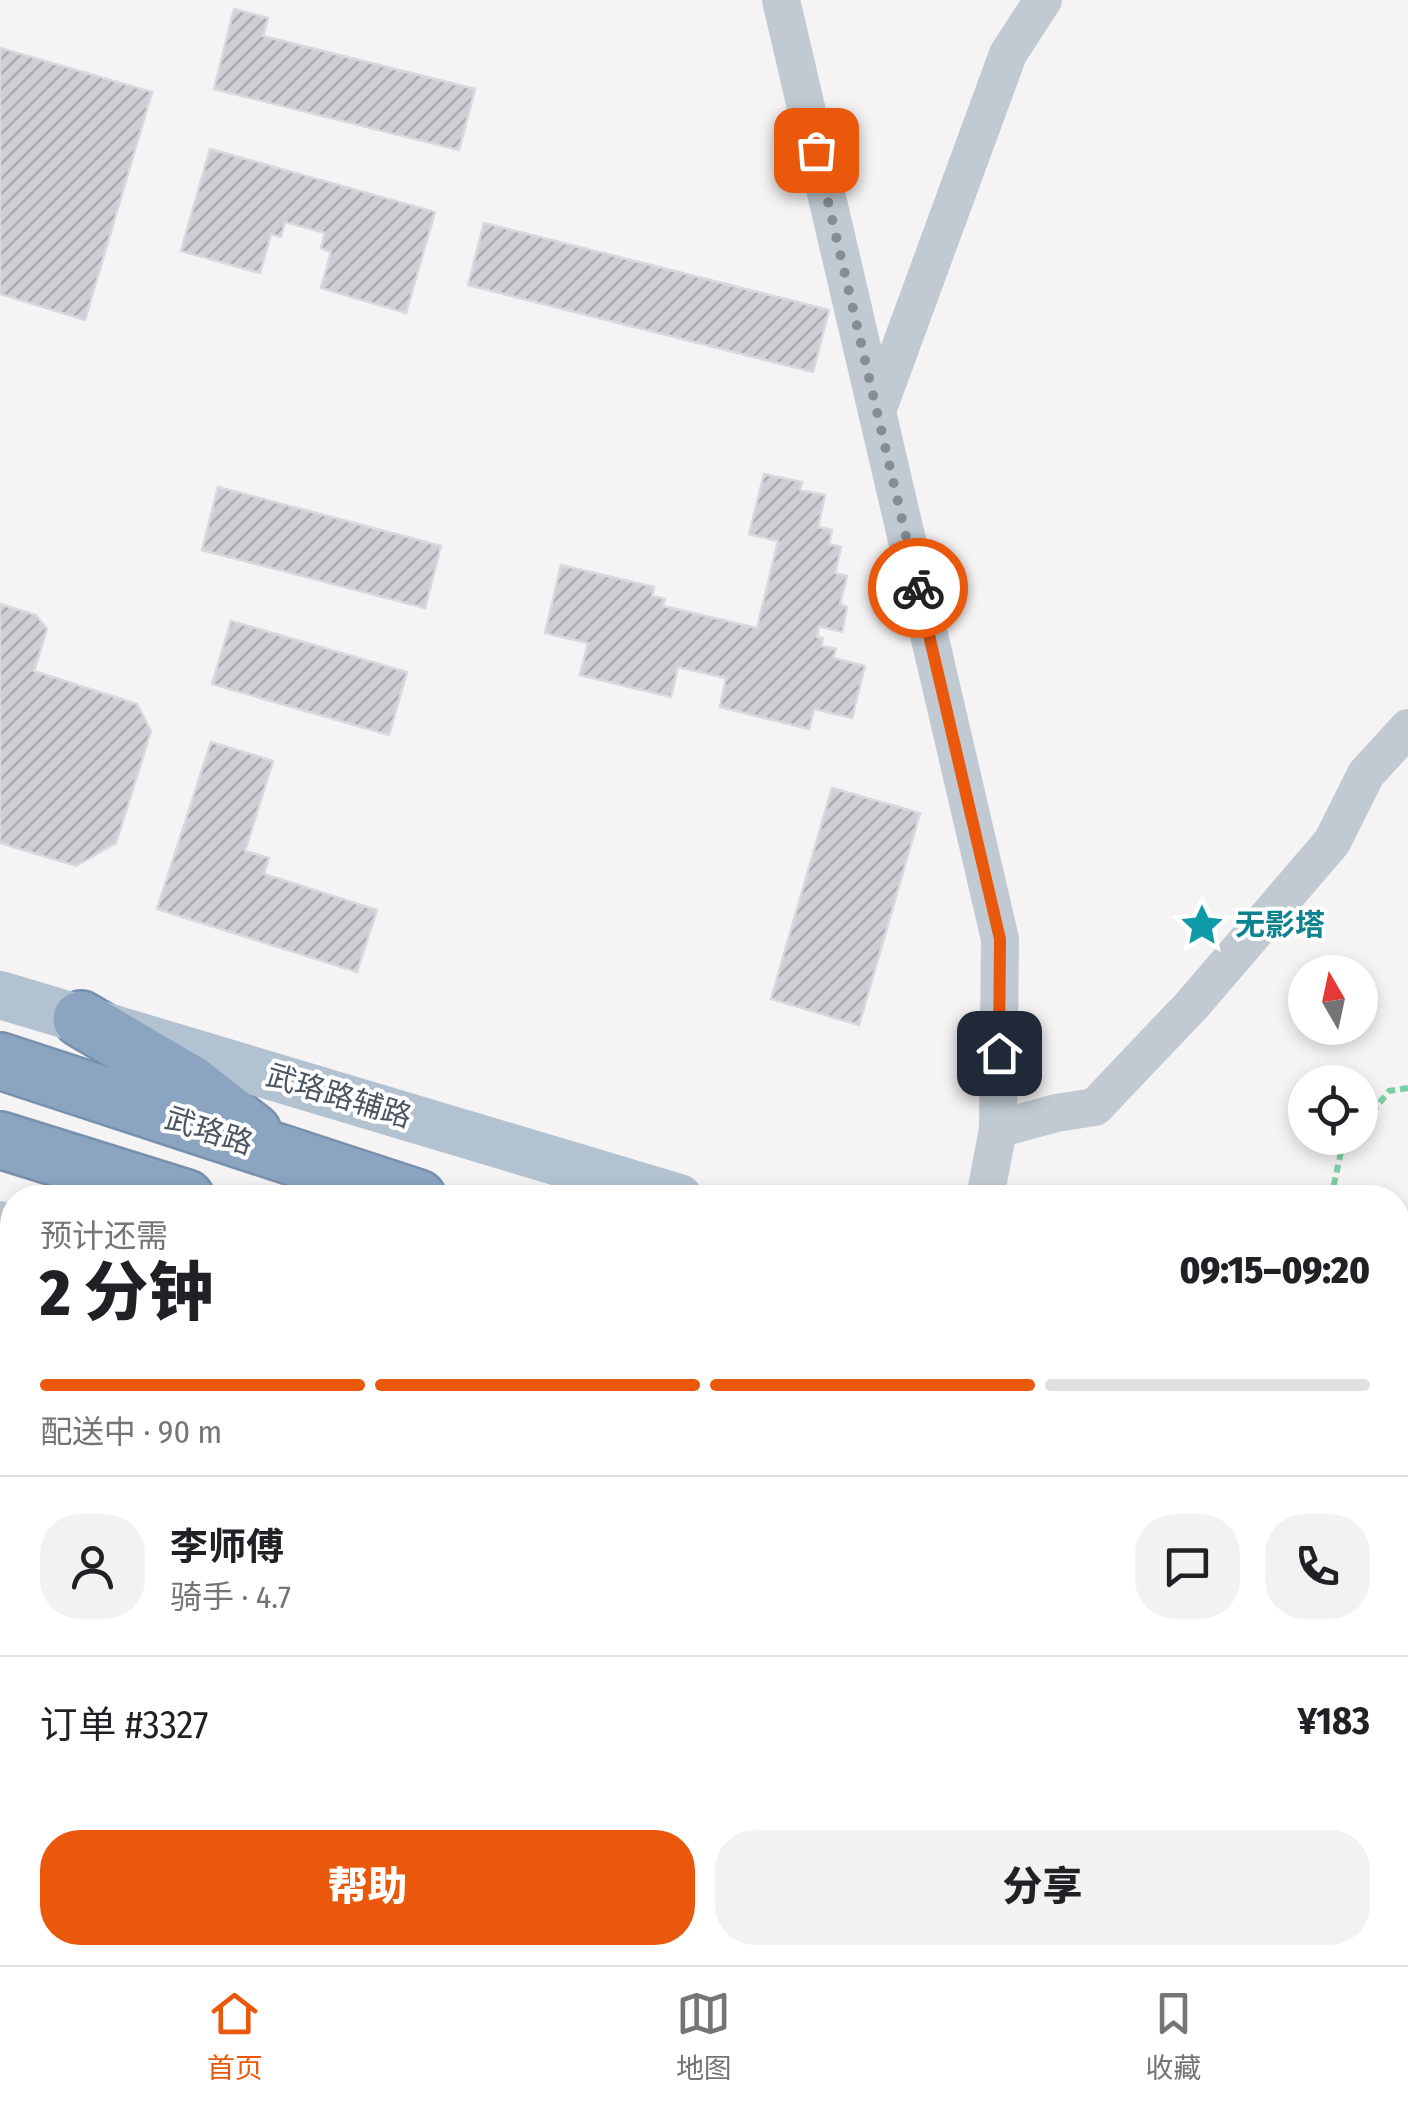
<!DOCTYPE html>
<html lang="zh">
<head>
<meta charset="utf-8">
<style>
  :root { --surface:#fff; --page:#f2f2f2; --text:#202124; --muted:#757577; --line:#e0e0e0; --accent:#ea580c }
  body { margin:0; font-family:"Fira Sans Condensed","Noto Sans SC",sans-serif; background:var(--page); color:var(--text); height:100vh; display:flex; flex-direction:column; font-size:38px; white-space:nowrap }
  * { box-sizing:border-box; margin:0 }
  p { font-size:32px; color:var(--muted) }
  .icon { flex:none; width:55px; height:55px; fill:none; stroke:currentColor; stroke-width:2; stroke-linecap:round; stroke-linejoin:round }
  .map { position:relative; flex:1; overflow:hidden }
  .details { position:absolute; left:0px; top:1185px; width:1410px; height:780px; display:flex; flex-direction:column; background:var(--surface); border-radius:40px 40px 0 0; box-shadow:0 5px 15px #0003 }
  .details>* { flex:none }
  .needle { width:65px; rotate:351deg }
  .tools { position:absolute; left:1288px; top:955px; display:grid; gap:20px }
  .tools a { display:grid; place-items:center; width:90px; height:90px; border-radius:50%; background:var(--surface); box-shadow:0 5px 15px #0003; font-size:50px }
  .pin { position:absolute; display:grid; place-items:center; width:85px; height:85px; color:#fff; margin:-42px; border-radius:20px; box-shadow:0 5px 15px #0006 }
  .courier { position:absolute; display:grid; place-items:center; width:100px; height:100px; margin:-50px; border:8px solid #ea580c; border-radius:50%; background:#fff; color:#222; box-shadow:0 2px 12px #0007 }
  .headline em { font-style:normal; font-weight:800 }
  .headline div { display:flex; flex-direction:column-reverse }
  .headline { display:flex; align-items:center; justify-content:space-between; height:170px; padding:0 40px }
  h1 { font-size:65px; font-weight:800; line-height:75px }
  .bar { display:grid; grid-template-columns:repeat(4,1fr); gap:15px 10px; align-content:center; height:120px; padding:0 40px }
  .bar i { height:12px; border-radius:8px; background:var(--line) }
  .bar .selected { background:var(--accent) }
  .bar p { grid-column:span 4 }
  .line { display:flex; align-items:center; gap:25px; padding:0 40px; border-top:2px solid var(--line) }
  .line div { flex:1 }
  .round { display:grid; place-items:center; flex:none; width:105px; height:105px; border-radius:40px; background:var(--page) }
  .primary-button { display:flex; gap:20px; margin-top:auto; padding:20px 40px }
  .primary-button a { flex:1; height:115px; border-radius:40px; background:var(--accent); color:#fff; font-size:40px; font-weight:800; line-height:115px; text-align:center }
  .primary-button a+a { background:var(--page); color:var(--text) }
  .dock { display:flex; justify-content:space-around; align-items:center; height:140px; border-top:2px solid var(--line); background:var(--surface); font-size:28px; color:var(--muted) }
  .dock a { display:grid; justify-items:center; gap:5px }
  .dock .selected { color:var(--accent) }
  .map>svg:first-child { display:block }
  .commercial { fill:#fdf9ef }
  .garden { fill:url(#garden-furrows) }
  .building { fill:url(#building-hatch); stroke:#d7d9de; stroke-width:2.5 }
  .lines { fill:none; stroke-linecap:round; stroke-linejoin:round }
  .highway-casing { stroke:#7690ad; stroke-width:60 }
  .path { stroke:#7ad0a6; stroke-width:6; stroke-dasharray:8 5; stroke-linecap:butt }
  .minor { stroke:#c1cad2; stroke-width:38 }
  .major { stroke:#b3c2d1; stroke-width:48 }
  .highway { stroke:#8ba5c1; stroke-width:55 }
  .done { stroke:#868d94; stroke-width:10; stroke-dasharray:0 18 }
  .route { stroke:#ea580c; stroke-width:12 }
  .labels { text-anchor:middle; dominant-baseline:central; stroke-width:8; stroke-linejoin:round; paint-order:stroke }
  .culture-label { font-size:30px; font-weight:bold; fill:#0d838f; stroke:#fff; text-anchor:start }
  .street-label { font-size:30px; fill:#4a5661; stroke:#fff }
</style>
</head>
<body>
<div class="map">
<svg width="1408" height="1965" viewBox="0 0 1408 1965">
  <defs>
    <pattern id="garden-furrows" width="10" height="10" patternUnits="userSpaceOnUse" patternTransform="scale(2.5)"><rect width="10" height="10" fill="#c3f1d5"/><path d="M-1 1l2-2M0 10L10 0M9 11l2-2" fill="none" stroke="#a0c6b0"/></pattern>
    <pattern id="building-hatch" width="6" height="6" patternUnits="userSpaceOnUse" patternTransform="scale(2.5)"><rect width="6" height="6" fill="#cdcfd5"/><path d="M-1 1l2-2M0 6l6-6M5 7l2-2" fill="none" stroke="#a8abb0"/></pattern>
  </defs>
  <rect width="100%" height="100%" fill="#f5f3f3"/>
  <polygon class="commercial" points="1398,1670 1408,1672 1408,1965 1015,1965 1017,1952 1398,1952"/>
  <polygon class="garden" points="1398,1917 1408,1919 1408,1965 1280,1965 1282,1953 1398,1952"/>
  <g class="building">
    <polygon points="234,9 268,18 263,36 475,89 459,150 214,89"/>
    <polygon points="0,48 152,92 85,320 0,294"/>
    <polygon points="210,149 435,212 406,313 321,288 331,252 321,248 325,233 285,222 281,237 271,234 260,273 181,251"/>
    <polygon points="484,223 829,310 813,372 468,285"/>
    <polygon points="764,474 802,482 800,490 825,495 818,527 832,530 829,544 841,547 835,573 847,576 840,604 847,607 842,632 819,626 817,637 823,638 821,646 836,649 833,658 865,666 852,718 814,709 809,729 720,707 726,678 678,667 671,697 580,675 588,643 545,633 561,565 654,587 652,596 665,599 663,606 757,628 778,541 749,534"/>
    <polygon points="218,487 441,546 425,608 202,550"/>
    <polygon points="0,604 36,615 47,629 34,671 137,704 151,731 116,843 76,866 0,843"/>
    <polygon points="231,621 407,672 389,735 212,684"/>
    <polygon points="211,742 273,761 245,851 269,858 264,874 377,910 357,972 157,909"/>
    <polygon points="832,788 920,813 859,1025 771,999"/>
    <polygon points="0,1297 12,1301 12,1571 0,1567"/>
    <polygon points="1398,1703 1408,1705 1408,1849 1398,1847"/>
  </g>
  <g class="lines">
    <g class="highway-casing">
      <g id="highway">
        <polyline points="81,1019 190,1083 253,1132"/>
        <polyline points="0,1061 418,1198"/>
        <polyline points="0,1140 186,1198"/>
        <polyline points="1398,1476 1408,1479"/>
        <polyline points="1398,1565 1408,1567"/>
      </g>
    </g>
    <g class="path">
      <polyline points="1360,1119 1375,1109 1389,1091 1408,1088"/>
      <polyline points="1331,1198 1344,1138"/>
      <polyline points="1402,1965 1408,1918"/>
    </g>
    <g class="minor">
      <polyline points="781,0 1000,939 998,1129 985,1198"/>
      <polyline points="877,411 1008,54 1043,0"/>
      <polyline points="998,1129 1056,1113 1095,1107 1192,1005 1332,842 1366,774 1408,728"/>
      <polyline points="0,1220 12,1224"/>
      <polyline points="105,1965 109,1952"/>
    </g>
    <g class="major">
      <polyline points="0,995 679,1198"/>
      <polyline points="1398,1391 1408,1393"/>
      <polyline points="890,1965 891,1952"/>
      <polyline points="934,1965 935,1952"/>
    </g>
    <use href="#highway" class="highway"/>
  </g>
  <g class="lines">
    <polyline class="done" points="816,150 918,588"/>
    <polyline class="route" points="918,588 1000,939 999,1053"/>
  </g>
  <defs>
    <g id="sight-bare" transform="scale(3.45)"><path d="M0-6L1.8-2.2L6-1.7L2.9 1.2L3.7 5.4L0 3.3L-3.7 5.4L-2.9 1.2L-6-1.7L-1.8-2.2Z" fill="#0f9aa8" stroke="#fff" stroke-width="2.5" paint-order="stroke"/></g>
  </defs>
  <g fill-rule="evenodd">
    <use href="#sight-bare" x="1202" y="925"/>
  </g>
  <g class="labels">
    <g class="culture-label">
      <text x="1235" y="925">无影塔</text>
    </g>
    <g class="street-label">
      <text transform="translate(339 1096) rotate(17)">武珞路辅路</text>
      <text transform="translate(209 1131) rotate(18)">武珞路</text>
    </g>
  </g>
</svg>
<div class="tools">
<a><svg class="needle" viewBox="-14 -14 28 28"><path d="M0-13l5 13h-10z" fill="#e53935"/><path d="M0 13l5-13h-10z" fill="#757577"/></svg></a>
<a><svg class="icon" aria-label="locate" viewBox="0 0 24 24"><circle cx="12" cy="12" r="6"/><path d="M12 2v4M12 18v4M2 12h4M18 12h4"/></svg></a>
</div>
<div class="pin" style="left:816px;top:150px;background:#ea580c"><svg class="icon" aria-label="bag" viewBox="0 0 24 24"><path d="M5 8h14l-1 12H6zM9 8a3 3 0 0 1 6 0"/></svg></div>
<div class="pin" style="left:999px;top:1053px;background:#1f2937"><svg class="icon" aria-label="home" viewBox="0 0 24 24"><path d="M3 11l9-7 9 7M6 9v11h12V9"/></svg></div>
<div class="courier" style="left:918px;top:588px"><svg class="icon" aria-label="bike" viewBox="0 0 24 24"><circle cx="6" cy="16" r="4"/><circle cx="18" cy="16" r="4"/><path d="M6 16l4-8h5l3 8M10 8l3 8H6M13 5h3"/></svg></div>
<section class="details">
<div class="headline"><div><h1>2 分钟</h1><p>预计还需</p></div><em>09:15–09:20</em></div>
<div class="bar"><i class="selected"></i><i class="selected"></i><i class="selected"></i><i></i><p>配送中 · 90 m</p></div>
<div class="line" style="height:180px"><a class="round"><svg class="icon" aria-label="person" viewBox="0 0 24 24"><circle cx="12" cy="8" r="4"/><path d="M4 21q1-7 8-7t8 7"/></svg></a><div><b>李师傅</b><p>骑手 · 4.7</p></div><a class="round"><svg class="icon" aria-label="chat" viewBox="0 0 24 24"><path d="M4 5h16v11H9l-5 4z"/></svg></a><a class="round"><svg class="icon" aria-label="phone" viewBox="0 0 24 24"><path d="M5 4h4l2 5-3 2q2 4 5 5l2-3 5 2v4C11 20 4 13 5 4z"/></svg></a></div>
<div class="line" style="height:130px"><div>订单 #3327</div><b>¥183</b></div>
<div class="primary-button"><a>帮助</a><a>分享</a></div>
</section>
</div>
<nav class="dock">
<a class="selected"><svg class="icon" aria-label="home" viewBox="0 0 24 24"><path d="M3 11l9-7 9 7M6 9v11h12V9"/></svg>首页</a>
<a><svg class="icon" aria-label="map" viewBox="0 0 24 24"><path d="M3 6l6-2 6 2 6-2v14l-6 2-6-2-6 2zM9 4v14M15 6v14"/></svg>地图</a>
<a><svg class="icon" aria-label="saved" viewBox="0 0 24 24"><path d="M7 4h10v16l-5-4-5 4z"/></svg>收藏</a>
</nav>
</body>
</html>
